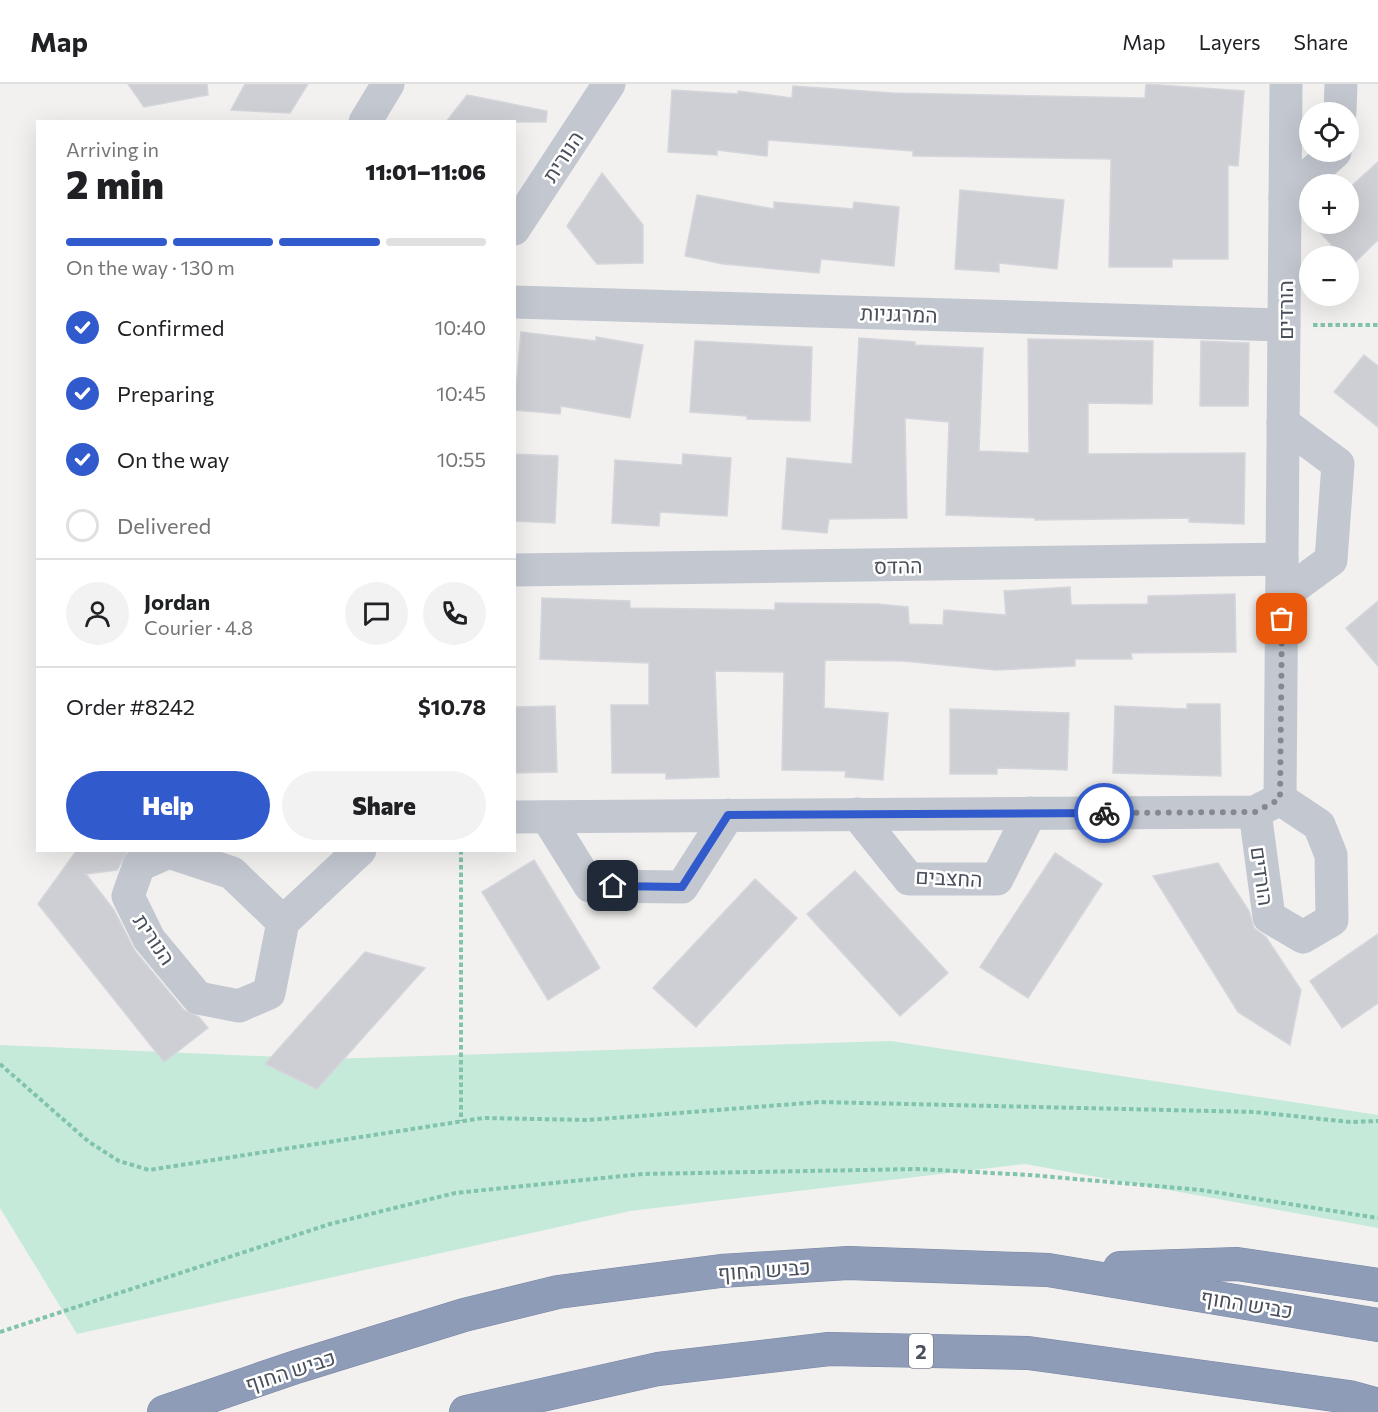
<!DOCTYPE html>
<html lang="en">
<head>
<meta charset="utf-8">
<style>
  :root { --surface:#fff; --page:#f2f2f2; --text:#202124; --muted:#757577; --line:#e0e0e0; --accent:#315acc }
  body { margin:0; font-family:Commissioner,Heebo,sans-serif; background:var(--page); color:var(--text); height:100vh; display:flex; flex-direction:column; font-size:22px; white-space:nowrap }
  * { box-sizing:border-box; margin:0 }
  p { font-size:20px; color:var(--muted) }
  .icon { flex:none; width:33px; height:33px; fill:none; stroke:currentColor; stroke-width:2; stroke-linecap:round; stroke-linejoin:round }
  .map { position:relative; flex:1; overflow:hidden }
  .drawer { position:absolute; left:36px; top:36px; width:480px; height:732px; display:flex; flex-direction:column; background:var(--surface); border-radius:0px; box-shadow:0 6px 24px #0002 }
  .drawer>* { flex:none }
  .tools { position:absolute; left:1299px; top:18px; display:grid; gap:12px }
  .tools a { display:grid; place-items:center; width:60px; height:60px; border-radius:50%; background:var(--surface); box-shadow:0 6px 24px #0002; font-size:30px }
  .pin { position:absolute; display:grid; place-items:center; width:51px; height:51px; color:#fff; margin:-26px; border-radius:12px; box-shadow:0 3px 9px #0006 }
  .courier { position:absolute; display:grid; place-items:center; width:60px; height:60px; margin:-30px; border:4px solid #315acc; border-radius:50%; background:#fff; color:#222; box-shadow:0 2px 8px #0007 }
  .head em { font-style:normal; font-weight:800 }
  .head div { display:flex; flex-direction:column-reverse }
  .head { display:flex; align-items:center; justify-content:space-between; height:102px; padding:0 30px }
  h1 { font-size:39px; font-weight:800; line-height:45px }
  .bar { display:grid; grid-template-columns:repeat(4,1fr); gap:9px 6px; align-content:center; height:72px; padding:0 30px }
  .bar i { height:8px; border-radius:4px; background:var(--line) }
  .bar .on { background:var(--accent) }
  .bar p { grid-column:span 4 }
  .line { display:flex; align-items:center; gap:15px; padding:0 30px; border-top:2px solid var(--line) }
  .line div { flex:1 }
  .round { display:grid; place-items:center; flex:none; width:63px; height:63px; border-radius:32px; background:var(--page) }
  ol { padding:0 30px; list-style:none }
  li { display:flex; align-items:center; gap:18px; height:66px }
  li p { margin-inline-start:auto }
  li .icon { padding:6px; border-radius:50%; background:var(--accent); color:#fff; stroke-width:4 }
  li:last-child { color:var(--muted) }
  li i { width:33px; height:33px; border:3px solid var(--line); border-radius:50% }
  .cta { display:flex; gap:12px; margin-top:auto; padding:12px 30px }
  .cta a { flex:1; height:69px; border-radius:36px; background:var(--accent); color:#fff; font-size:24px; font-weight:800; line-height:69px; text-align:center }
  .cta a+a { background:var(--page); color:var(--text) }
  header { display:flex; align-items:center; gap:36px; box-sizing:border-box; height:84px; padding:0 30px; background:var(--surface); border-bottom:2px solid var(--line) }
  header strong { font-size:28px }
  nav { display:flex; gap:33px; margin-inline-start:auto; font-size:21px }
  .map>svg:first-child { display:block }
  .green { fill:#c5eada }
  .building { fill:#cecfd4; stroke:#d5d6db; stroke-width:1.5 }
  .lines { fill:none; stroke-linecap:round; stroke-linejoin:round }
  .highway-casing { stroke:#7a87a4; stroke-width:34 }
  .path { stroke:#81c4ae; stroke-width:4; stroke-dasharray:4.5 3; stroke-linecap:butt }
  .minor { stroke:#c3c8d0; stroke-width:33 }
  .highway { stroke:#8e9cb8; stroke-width:33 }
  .done { stroke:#85888f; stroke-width:6; stroke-dasharray:0 10.8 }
  .route { stroke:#315acc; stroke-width:8 }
  .labels { text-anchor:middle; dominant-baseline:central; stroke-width:5; stroke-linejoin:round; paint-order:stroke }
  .shield { fill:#fff; stroke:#80848c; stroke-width:1.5 }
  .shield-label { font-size:20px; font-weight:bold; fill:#4a505b }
  .street-label { font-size:21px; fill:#4a505b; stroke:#fff }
</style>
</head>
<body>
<header>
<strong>Map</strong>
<nav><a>Map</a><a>Layers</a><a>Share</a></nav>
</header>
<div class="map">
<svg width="1378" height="1328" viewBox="0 0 1378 1328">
  <rect width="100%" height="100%" fill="#f2f1f0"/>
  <polygon class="green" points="891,957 1378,1031 1378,1144 1025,1080 630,1127 77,1250 0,1124 0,961 327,975"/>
  <g class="building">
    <polygon points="128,0 207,0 208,11 144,23"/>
    <polygon points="245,0 308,0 290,29 231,26"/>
    <polygon points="1146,0 1244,7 1238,82 1228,81 1228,175 1172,175 1172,183 1109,183 1111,75 913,72 913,67 768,56 767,72 717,66 717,71 668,68 672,6 738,10 738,7 792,14 793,2 893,9 1145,14"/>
    <polygon points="467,11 547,27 546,38 446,38"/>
    <polygon points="1378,78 1378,156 1351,182 1348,172 1342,172 1312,140 1348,140 1348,105"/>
    <polygon points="602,89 643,141 643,179 597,180 567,142"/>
    <polygon points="960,106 1064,116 1057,185 999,179 999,188 955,185"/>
    <polygon points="697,111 774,125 774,118 853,125 854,118 899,123 894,182 821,175 819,189 723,180 685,172"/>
    <polygon points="521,248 596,257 596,253 643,261 630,334 561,322 560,330 514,326"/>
    <polygon points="859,254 915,258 915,261 983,264 979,367 1029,369 1028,255 1153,257 1152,320 1088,319 1088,370 1245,369 1244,440 1189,438 1189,434 1035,436 1035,434 946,431 949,338 905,334 907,434 829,435 827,449 782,445 787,374 852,380"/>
    <polygon points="695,257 812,263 810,337 747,335 747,332 690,328"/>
    <polygon points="1201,257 1249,259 1248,322 1200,322"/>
    <polygon points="1364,271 1378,282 1378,343 1334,308"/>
    <polygon points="514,370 558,372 555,439 514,437"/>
    <polygon points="683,370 731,374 727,432 660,428 659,442 612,439 615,376 682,381"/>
    <polygon points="1070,503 1071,521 1148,520 1148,512 1235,510 1236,568 1131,569 1132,575 1075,575 1075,582 996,586 903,577 825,576 824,624 888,629 883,696 845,693 846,687 782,686 784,588 715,587 719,693 666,695 666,689 612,689 611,621 649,621 649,579 540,575 542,514 630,517 630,524 775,526 775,519 878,520 908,523 909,540 943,541 944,526 1006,531 1004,507"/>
    <polygon points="1378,517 1378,582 1346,544"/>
    <polygon points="1187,620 1220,620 1221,692 1113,689 1115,622 1187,625"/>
    <polygon points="555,622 557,688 514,689 514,623"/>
    <polygon points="950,625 1069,629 1067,686 997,684 997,690 950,690"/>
    <polygon points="77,766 128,766 117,786 86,790 114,826 135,867 184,926 199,933 208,944 164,978 38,820"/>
    <polygon points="1055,769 1102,800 1028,914 980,883"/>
    <polygon points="534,776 600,884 548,916 482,808"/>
    <polygon points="1218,779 1249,827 1254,844 1266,853 1301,906 1290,961 1238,928 1153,792"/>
    <polygon points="855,787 948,889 900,932 807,830"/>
    <polygon points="755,795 797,834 696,943 653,904"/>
    <polygon points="1378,850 1378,919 1342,944 1310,897"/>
    <polygon points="365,868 425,884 317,1005 265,980"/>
  </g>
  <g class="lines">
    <g class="highway-casing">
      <g id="highway">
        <polyline points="1120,1184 1237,1180 1378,1201"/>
        <polyline points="164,1328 296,1283 464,1231 558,1208 721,1187 848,1179 1048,1186 1378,1241"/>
        <polyline points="466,1328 658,1285 829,1265 1028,1269 1349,1313 1378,1321"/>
      </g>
    </g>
    <g class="path">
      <polyline points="1313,241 1378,241"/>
      <polyline points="461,766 461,1037"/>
      <polyline points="0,980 89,1058 119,1077 149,1086 483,1034 588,1036 820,1018 1255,1028 1350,1038 1378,1037"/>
      <polyline points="0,1248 330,1140 455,1109 643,1090 917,1085 1030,1091 1201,1106 1378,1134"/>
    </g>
    <g class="minor">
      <polyline points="1340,28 1341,0"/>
      <polyline points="365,38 388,0"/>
      <polyline points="1285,113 1335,68"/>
      <polyline points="514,145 609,0"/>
      <polyline points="514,218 1284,241"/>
      <polyline points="514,486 1282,475"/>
      <polyline points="1282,512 1331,476 1338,380 1283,339"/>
      <polyline points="1280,715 1286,0"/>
      <polyline points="1255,728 1269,833 1303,853 1332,836 1331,771 1319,741 1280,715"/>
      <polyline points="857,730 909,795 997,795 1030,729"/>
      <polyline points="514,733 1255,728 1280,715"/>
      <polyline points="547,733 590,802 682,803 728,731"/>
      <polyline points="283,838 232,789 169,768 139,781 128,812 149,855 198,914 239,922 269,909 283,838 360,766"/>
    </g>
    <use href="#highway" class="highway"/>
  </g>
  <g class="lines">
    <polyline class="done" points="1104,729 1255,728 1280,715 1282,535"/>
    <polyline class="route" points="613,802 682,803 728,731 1104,729"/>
  </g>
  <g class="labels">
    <rect class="shield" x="909" y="1250" width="24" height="34" rx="4.5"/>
    <g class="shield-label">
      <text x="921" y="1267">2</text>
    </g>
    <g class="street-label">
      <text transform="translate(562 72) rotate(-57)">הנורית</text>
      <text transform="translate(1284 226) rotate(-90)">הורדים</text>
      <text transform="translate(899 229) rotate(2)">המרגניות</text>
      <text transform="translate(898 481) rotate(-1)">ההדס</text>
      <text transform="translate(1263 792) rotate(82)">הורדים</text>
      <text transform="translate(949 793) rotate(3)">החצבים</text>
      <text transform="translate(155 855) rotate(56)">הנורית</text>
      <text transform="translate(764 1185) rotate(-4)">כביש החוף</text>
      <text transform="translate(1247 1219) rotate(9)">כביש החוף</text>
      <text transform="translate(290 1286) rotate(-18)">כביש החוף</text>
    </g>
  </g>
</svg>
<div class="tools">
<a><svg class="icon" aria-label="locate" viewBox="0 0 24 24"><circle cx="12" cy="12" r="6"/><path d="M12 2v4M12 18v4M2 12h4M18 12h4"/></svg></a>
<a>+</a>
<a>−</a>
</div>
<div class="pin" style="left:1282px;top:535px;background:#ea580c"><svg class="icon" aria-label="bag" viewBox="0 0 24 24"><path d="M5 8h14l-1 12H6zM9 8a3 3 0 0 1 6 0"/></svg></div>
<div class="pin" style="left:613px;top:802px;background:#1f2937"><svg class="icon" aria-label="home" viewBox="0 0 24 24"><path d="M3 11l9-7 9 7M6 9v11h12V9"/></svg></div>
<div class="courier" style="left:1104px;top:729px"><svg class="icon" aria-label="bike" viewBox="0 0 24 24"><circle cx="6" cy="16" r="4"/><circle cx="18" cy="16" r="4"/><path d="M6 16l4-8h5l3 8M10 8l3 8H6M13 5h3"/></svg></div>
<section class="drawer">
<div class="head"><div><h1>2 min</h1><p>Arriving in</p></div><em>11:01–11:06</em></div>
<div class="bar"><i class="on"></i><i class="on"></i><i class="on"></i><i></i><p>On the way · 130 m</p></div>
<ol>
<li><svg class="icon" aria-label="check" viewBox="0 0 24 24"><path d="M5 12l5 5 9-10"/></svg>Confirmed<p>10:40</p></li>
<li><svg class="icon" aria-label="check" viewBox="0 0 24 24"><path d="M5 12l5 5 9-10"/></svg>Preparing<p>10:45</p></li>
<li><svg class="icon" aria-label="check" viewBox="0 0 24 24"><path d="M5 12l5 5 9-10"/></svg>On the way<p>10:55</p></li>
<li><i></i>Delivered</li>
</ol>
<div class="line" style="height:108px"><a class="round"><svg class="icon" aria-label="person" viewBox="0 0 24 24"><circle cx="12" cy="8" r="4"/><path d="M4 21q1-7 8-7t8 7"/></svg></a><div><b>Jordan</b><p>Courier · 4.8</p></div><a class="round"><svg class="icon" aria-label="chat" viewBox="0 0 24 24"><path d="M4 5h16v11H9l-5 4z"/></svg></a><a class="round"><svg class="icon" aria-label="phone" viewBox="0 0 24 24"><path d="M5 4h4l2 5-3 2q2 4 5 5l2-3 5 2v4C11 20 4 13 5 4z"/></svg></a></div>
<div class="line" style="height:78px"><div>Order #8242</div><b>$10.78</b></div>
<div class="cta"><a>Help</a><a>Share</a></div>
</section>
</div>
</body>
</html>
